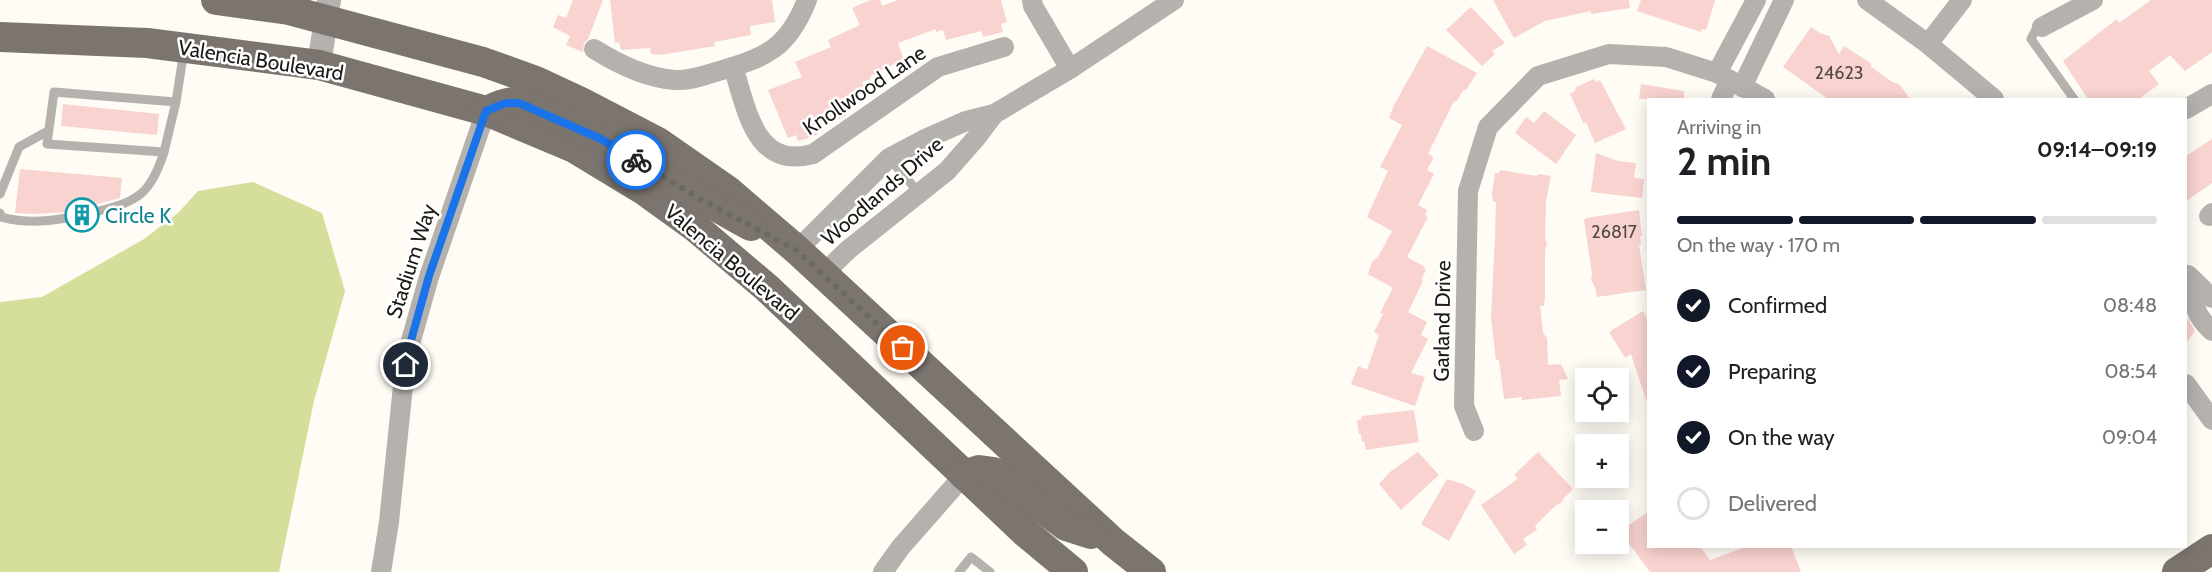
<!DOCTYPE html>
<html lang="en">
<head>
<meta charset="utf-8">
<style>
  :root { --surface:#fff; --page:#f2f2f2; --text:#202124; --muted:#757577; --line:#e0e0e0; --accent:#111827 }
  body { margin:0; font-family:Cabin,sans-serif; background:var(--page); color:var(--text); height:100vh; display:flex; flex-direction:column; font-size:22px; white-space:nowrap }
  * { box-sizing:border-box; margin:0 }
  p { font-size:20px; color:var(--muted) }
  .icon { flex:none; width:33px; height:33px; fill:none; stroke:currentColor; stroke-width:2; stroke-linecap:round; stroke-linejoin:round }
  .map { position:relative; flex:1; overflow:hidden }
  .sheet { position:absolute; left:1647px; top:98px; width:540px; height:450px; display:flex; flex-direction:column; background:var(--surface); border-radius:0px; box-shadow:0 3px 15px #0003 }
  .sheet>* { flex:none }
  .fabs { position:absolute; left:1575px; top:368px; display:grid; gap:12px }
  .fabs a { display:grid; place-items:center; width:54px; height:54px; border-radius:0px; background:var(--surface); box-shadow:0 3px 15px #0003; font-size:30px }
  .pin { position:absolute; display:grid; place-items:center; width:51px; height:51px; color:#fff; margin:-26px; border:3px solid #fff; border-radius:50%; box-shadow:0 2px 6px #0007 }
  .courier { position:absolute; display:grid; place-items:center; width:60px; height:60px; margin:-30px; border:4px solid #1a73e8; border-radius:50%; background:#fff; color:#222; box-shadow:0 2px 8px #0007 }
  .summary em { font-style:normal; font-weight:800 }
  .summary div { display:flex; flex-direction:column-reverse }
  .summary { display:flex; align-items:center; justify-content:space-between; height:102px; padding:0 30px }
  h1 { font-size:39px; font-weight:800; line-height:45px }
  .bar { display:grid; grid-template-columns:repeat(4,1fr); gap:9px 6px; align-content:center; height:72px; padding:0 30px }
  .bar i { height:8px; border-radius:4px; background:var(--line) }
  .bar .active { background:var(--accent) }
  .bar p { grid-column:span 4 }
  ol { padding:0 30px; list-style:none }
  li { display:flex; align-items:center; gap:18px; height:66px }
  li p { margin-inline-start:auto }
  li .icon { padding:6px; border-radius:50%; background:var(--accent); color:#fff; stroke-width:4 }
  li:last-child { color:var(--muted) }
  li i { width:33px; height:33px; border:3px solid var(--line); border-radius:50% }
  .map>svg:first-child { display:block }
  .green { fill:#d5de9b }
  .building { fill:#f9d3cf }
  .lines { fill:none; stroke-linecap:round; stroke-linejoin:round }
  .service { stroke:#b5b2ae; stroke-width:9 }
  .minor { stroke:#b5b2ae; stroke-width:20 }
  .tertiary { stroke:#b5b2ae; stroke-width:24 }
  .primary { stroke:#7b746f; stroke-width:30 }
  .done { stroke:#6b6964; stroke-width:6; stroke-dasharray:0 10.8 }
  .route { stroke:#1a73e8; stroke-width:8 }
  .labels { text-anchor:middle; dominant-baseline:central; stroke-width:5; stroke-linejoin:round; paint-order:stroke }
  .number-label { font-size:18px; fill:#534844 }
  .street-label { font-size:21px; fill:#1c1a16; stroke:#fff }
  .culture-label { font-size:21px; fill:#0d838f; stroke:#fff; text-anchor:start }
</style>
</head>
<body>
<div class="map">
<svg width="2212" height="572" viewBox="0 0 2212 572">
  <rect width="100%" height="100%" fill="#fffbf5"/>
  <polygon class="green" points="253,182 322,213 345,291 314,401 279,572 0,572 0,302 42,297 144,239 178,213 198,191"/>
  <g class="building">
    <polygon points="573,0 603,0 588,39 584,43 583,52 566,45 570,36 553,27 558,15 566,18"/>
    <polygon points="610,0 772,0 775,22 750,26 751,35 714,42 715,46 660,55 651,54 650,48 621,50 619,42 615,43"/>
    <polygon points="870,0 880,0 882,6 898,0 1001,0 1007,22 1001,24 1003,32 983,37 982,31 946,40 943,30 936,32 936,29 898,43 904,60 877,72 877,73 870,76 871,79 862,82 865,92 847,100 849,105 844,107 846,116 816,129 818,134 806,139 798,141 796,135 788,138 768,90 802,77 795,62 831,47 828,40 860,25 852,8"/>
    <polygon points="1493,0 1629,0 1630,8 1591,14 1591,11 1545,21 1514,38"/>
    <polygon points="1641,0 1715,0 1706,30 1702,29 1701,32 1637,11"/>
    <polygon points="2151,0 2212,0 2212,52 2185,71 2170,55 2149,71 2159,84 2139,99 2088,99 2063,61 2117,19 2119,23"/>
    <polygon points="1471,7 1505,43 1492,51 1495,54 1482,66 1446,30"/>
    <polygon points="1811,27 1820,33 1829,36 1839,54 1844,46 1872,64 1870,66 1892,82 1899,84 1910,99 1828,99 1793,74 1783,67"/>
    <polygon points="1427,46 1477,73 1466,90 1464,89 1456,102 1454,101 1428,154 1432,156 1433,159 1427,170 1434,174 1418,205 1427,210 1425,216 1428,217 1407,257 1425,267 1424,269 1426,270 1421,280 1423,281 1408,312 1427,322 1421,335 1428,339 1411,373 1425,377 1415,406 1351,384 1358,366 1367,370 1379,335 1374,332 1383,314 1380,313 1393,288 1368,274 1372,262 1378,257 1392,231 1367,217 1388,171 1380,167 1402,125 1389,118 1394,105"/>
    <polygon points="1594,79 1596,82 1600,80 1626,129 1595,143 1586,122 1584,124 1570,94 1575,91 1576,87"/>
    <polygon points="1641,84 1684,91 1684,99 1639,99"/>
    <polygon points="63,104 159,114 157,135 61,126"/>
    <polygon points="1544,111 1576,135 1556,164 1515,133 1526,117 1534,123"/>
    <polygon points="2212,139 2212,183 2186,201 2186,156"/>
    <polygon points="1596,153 1618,161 1636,163 1634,178 1644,179 1642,198 1591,192"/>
    <polygon points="20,169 122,178 120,198 97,204 94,207 93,213 100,218 68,225 73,218 68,212 34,214 15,213"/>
    <polygon points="1500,170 1537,176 1538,174 1551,176 1546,201 1545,237 1547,243 1545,250 1545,297 1544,306 1540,306 1543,333 1547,338 1548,365 1561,364 1568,379 1559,380 1561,396 1522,400 1522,397 1504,399 1499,360 1496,360 1491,318 1495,238 1496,202 1493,202 1492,193 1495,173 1499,173"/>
    <polygon points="1639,210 1642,236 1640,236 1641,245 1639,245 1646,290 1597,297 1595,287 1591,280 1592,274 1584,220 1586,218"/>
    <polygon points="1643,311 1648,320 1648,400 1646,400 1631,354 1625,358 1609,332"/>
    <polygon points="2186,316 2195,331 2186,343"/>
    <polygon points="1414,410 1419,442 1366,450 1364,441 1362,442 1361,434 1359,434 1357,420 1362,419 1362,416"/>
    <polygon points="1418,452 1439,475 1401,510 1379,484 1390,472"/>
    <polygon points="1538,452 1573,489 1564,498 1562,502 1555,506 1535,526 1537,530 1523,539 1527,545 1514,554 1481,505 1518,479 1514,475"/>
    <polygon points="1447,479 1463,484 1476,491 1449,541 1421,524"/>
    <polygon points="1648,512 1648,546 1700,546 1710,560 1748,546 1791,546 1801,572 1650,572 1620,531"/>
  </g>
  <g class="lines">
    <g class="service">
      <polyline points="2042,27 2035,31 2031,39 2074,99"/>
      <polyline points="176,102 164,152 47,144 54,92 176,102 184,50"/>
      <polyline points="889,158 920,194"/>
      <polyline points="0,194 19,147 48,131"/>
      <path d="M99 211C139 201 151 193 164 152"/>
      <path d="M0 213 1 217C24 223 43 222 66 218"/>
      <polyline points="959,572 971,557 990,572"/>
    </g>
    <g class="minor">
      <polyline points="1032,0 1033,6 1070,69"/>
      <polyline points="1867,0 1928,44 1994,99"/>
      <polyline points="2042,27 2093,0"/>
      <polyline points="1928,44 1962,0"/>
      <path d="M594 49C618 64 646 78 675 80 690 81 705 75 719 71 767 57 788 48 807 0"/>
      <path d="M733 67C747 108 754 170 813 154L938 67 1004 47"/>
      <polyline points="1717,73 1756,0"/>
      <polyline points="1742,87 1784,0"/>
      <polyline points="1721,99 1730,80"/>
      <polyline points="2186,109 2212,94"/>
      <polyline points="2209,216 2212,213"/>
      <polyline points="797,250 889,158 923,140 966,121 994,114 1070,69 1174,0"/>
      <polyline points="823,274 849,249 947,171 976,138 994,114"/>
      <polyline points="2188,275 2212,298"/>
      <path d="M2194 281C2194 305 2193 313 2212 331"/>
      <polyline points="2186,384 2212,420"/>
      <polyline points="1474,431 1464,406 1468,191 1488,127 1538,76 1609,54 1666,57 1717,73 1765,99"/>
      <polyline points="381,572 389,522 403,386 410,344 429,277 486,111"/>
      <polyline points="883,572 900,548 964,475"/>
    </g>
    <polyline class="tertiary" points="319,65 329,0"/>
    <g class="primary">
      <polyline points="216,0 289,10 483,62 536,81 581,102 658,142 727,190 797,250 1113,542 1151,572"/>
      <polyline points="0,37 147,43 319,65 486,111 574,148 645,191 695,227 767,288 1026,533 1073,572"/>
      <path d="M486 111C496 107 509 100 521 103 536 107 552 116 567 123 631 152 689 193 751 226"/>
      <polyline points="964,475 979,470 994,472 1066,526 1091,534"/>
      <polyline points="2177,572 2212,549"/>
    </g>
  </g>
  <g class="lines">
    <polyline class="done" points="636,160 702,200 796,250 903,348"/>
    <polyline class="route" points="406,365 410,344 429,276 486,111 506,103 519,103 601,139 636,160"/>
  </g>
  <defs>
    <g id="building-ring" transform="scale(1.725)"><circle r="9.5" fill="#fff" stroke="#0f9aa8" stroke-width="1.5"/><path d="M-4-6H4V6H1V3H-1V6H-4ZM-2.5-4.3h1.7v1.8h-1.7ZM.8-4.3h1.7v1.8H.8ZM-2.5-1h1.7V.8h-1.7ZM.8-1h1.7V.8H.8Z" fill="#0f9aa8"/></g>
  </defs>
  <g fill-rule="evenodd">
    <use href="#building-ring" x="82" y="215"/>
  </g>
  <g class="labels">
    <g class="number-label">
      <text x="1839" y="73">24623</text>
      <text x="1614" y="232">26817</text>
    </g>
    <g class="street-label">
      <text transform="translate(261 60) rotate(9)">Valencia Boulevard</text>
      <text transform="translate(864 90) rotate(-34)">Knollwood Lane</text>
      <text transform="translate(882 191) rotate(-41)">Woodlands Drive</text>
      <text transform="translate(411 261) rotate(-72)">Stadium Way</text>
      <text transform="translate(732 262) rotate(40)">Valencia Boulevard</text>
      <text transform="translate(1442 321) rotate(-89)">Garland Drive</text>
    </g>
    <g class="culture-label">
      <text x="105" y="215">Circle K</text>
    </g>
  </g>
</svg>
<div class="fabs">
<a><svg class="icon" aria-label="locate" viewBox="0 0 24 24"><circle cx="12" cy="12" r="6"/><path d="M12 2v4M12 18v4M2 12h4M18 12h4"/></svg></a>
<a>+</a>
<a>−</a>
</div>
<div class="pin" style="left:903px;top:348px;background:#ea580c"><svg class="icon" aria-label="bag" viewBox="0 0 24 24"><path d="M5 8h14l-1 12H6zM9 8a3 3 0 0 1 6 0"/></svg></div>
<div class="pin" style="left:406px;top:365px;background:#1f2937"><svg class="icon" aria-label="home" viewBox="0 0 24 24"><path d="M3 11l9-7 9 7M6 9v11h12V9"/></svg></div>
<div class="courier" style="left:636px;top:160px"><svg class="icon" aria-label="bike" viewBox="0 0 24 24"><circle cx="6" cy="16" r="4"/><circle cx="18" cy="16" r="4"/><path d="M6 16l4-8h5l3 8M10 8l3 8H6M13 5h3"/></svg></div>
<section class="sheet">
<div class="summary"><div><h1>2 min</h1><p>Arriving in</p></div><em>09:14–09:19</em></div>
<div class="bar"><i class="active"></i><i class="active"></i><i class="active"></i><i></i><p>On the way · 170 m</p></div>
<ol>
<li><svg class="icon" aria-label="check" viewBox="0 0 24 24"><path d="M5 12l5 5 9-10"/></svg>Confirmed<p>08:48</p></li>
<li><svg class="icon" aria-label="check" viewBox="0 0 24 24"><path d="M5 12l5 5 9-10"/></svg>Preparing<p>08:54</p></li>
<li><svg class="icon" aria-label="check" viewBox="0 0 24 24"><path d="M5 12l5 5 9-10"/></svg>On the way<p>09:04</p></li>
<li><i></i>Delivered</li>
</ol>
</section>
</div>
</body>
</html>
